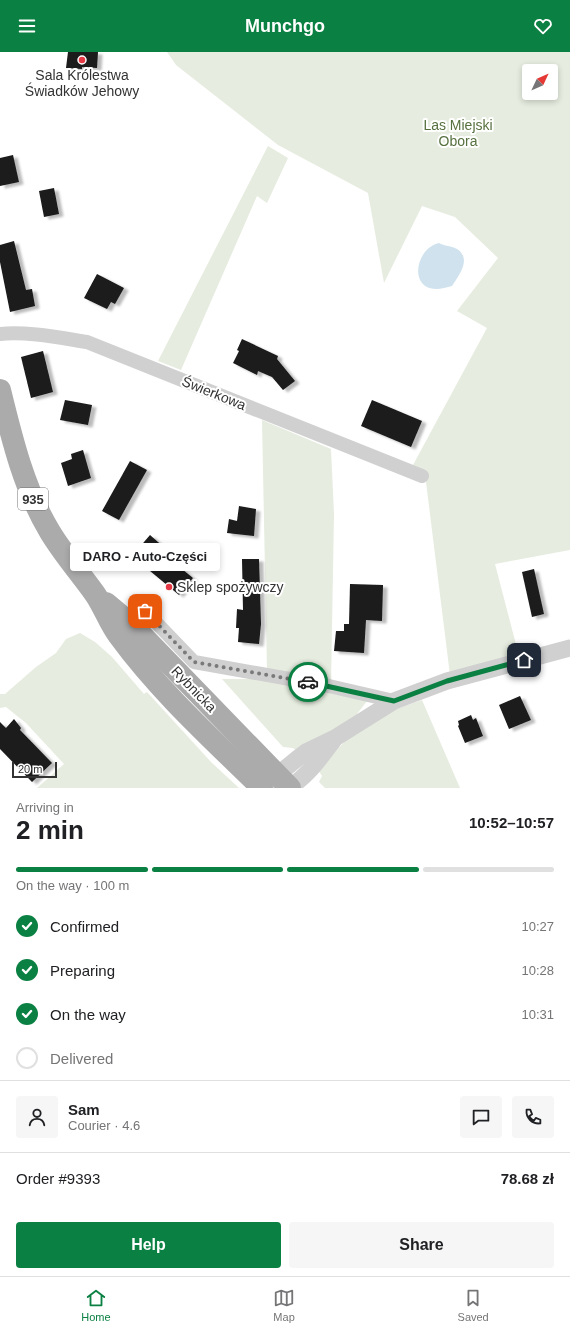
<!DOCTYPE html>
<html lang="en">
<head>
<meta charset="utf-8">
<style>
  :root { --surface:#fff; --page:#f6f6f6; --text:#202124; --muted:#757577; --line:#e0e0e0; --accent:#0b8043 }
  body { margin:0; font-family:Helvetica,sans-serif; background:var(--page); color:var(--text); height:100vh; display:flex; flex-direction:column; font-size:15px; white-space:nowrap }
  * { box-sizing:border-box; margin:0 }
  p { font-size:13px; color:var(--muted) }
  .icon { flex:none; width:22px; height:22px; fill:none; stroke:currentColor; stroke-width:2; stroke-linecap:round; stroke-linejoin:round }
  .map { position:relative; height:736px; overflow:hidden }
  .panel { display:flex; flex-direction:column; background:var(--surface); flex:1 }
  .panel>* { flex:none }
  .needle { width:26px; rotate:46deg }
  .fabs { position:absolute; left:522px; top:12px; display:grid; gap:8px }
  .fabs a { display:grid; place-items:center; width:36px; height:36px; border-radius:4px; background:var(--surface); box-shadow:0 2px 6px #0003; font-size:20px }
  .scale { position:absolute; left:12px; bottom:10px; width:45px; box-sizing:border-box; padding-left:4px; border:2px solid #333; border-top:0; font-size:11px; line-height:14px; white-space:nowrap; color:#333; -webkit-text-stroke:3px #fff; paint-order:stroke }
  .pin { position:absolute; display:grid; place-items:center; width:34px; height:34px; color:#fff; margin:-17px; border-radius:8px; box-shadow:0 2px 6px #0006 }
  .courier { position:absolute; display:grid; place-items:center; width:40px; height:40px; margin:-20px; border:3px solid #0b8043; border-radius:50%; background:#fff; color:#222; box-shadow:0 1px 5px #0007 }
  .bubble { position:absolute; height:28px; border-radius:4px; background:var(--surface); box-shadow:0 2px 6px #0003; font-size:13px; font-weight:800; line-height:28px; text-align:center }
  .overview em { font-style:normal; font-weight:800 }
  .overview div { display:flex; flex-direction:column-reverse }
  .overview { display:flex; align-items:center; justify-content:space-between; height:68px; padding:0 16px }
  h1 { font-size:26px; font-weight:800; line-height:30px }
  .bar { display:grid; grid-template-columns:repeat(4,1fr); gap:6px 4px; align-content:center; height:48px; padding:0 16px }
  .bar i { height:5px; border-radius:3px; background:var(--line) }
  .bar .active { background:var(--accent) }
  .bar p { grid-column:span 4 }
  .line { display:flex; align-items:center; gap:10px; padding:0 16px; border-top:1px solid var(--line) }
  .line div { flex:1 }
  .round { display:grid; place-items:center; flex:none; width:42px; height:42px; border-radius:4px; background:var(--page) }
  ol { padding:0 16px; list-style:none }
  li { display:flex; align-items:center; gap:12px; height:44px }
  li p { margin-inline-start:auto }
  li .icon { padding:4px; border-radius:50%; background:var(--accent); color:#fff; stroke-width:4 }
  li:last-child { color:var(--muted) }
  li i { width:22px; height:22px; border:2px solid var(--line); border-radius:50% }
  .primary-button { display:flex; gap:8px; margin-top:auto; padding:8px 16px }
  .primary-button a { flex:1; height:46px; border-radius:4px; background:var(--accent); color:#fff; font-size:16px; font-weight:800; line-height:46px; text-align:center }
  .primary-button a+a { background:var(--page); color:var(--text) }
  header { display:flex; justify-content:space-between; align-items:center; height:52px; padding:0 16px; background:var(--accent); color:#fff; font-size:18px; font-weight:800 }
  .dock { display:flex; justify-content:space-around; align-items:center; height:56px; border-top:1px solid var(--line); background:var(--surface); font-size:11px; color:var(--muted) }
  .dock a { display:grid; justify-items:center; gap:2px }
  .dock .active { color:var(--accent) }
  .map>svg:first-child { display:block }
  .green { fill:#e6ecdf; fill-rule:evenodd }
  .water { fill:#cfe2ee }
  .building { fill:#1a1a1a; filter:url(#shadow) }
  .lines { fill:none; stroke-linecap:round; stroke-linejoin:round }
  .minor { stroke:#d0d0d0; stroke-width:14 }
  .tertiary { stroke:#d0d0d0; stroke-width:17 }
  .primary { stroke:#ababab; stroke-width:22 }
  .done { stroke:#7a7a7a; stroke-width:4; stroke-dasharray:0 7.2 }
  .route { stroke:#0b8043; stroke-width:5 }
  .poi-dot { fill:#e63946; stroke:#fff; stroke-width:1.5 }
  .labels { text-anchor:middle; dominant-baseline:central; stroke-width:4; stroke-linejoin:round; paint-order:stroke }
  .shield { fill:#fff; stroke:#707070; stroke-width:1 }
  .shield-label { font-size:13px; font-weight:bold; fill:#333 }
  .poi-label { font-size:14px; fill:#333; stroke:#fff }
  .park-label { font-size:14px; fill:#56703f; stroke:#fff }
  .street-label { font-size:14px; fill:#333; stroke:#fff }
</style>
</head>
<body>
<header><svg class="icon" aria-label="menu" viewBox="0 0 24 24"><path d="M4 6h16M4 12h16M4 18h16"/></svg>Munchgo<svg class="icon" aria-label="heart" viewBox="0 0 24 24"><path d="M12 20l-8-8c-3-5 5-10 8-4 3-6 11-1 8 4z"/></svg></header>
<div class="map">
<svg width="570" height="736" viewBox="0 0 570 736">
  <defs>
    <filter id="shadow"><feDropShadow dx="4.5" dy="2.5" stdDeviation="1" flood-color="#0004"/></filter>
  </defs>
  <rect width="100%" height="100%" fill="#fff"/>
  <g class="green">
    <path d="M167 0H570V498L495 512 519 604 450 623 425 422 413 413 487 276 457 259 498 206 455 165 422 154 384 231 368 141 278 93 176 13ZM529 19H551V41H529Z"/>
    <polygon points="268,94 288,106 267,151 257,144 181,318 158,309"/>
    <polygon points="262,368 331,397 334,462 331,632 267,619"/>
    <polygon points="80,581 95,590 112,605 144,642 147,640 211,710 239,736 37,736 64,712 26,671 6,655 0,656 0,642 5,642 36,615 56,601 66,587"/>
    <polygon points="222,627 264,627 367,649 354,666 298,700 293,696 283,695"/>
    <polygon points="422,648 460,736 325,736 319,730 322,724 318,718 348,686 396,657"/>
  </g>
  <path class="water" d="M439 191C444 194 452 194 457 197 472 207 459 223 452 234 447 235 441 237 436 237 408 236 416 196 439 191Z"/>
  <g class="building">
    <polygon points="68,0 98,0 97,16 82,15 82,17 66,16"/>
    <polygon points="13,103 19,130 0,134 0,106"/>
    <polygon points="54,136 59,162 44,165 39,139"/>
    <polygon points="14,189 26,238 32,237 35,254 10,260 0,210 0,193"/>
    <polygon points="97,222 124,236 115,252 111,250 107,257 84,246"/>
    <polygon points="242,287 278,304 277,307 295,329 283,338 272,325 258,319 257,323 233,311 239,299 237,298"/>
    <polygon points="43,299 53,340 31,346 21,305"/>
    <polygon points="65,348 92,353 88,373 60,368"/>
    <polygon points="372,348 422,369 411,395 361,374"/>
    <polygon points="83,398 91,426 68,434 61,411 72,407 71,402"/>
    <polygon points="130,409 147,418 119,468 102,459"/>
    <polygon points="239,454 256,457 254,484 227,481 229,467 237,469"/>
    <polygon points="150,483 175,505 172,509 193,526 179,543 132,504"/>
    <polygon points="242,507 259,507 261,572 259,592 238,590 239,576 236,576 237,557 243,558"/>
    <polygon points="534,517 544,562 532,565 522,520"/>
    <polygon points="350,532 383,533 382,569 366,568 364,601 334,599 336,579 344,579 344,572 349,572"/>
    <polygon points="520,644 531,668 509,677 499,653"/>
    <polygon points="471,663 473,668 476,666 483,684 465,691 458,674 459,673 458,669"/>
    <polygon points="14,667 21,676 20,678 52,711 32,730 0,697 0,670 6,676"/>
  </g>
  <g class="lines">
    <g class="minor">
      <path d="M0 282C26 279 61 286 87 290L422 424"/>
      <polyline points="125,577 145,559 194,610 329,634 394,649"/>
    </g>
    <g class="tertiary">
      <polyline points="273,736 281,720 298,706 306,700 335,686 394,649 447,629 570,596"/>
      <path d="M288 736C307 725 320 706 333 689"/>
    </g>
    <g class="primary">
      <path d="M0 338C12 387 24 437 50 480 64 503 80 521 95 542 104 555 109 571 119 584 160 640 212 687 262 736"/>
      <polyline points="106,551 131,572 290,736"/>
    </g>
  </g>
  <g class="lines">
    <polyline class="done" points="145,559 194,610 308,630"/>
    <polyline class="route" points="308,630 394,649 447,629 524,608"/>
  </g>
  <g class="poi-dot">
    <circle cx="82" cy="8" r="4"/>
    <circle cx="169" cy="535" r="4"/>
  </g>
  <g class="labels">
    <rect class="shield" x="18" y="436" width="30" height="22" rx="3"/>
    <g class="shield-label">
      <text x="33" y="447">935</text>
    </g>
    <g class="poi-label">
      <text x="82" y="23">Sala Królestwa<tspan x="82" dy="16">Świadków Jehowy</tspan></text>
      <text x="177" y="535" text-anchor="start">Sklep spożywczy</text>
    </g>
    <g class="park-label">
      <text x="458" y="73">Las Miejski<tspan x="458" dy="16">Obora</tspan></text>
    </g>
    <g class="street-label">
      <text transform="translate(214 341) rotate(22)">Świerkowa</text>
      <text transform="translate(194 637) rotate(46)">Rybnicka</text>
    </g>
  </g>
</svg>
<div class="fabs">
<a><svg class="needle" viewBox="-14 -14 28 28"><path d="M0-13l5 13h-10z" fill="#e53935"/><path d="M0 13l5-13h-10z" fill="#757577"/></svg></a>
</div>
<div class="scale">20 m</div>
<div class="pin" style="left:145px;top:559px;background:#ea580c"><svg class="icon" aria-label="bag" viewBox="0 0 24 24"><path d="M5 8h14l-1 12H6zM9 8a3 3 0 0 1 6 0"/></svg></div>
<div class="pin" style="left:524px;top:608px;background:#1f2937"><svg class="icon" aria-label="home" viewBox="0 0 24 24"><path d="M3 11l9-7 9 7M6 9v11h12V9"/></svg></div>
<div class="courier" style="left:308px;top:630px"><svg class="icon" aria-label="car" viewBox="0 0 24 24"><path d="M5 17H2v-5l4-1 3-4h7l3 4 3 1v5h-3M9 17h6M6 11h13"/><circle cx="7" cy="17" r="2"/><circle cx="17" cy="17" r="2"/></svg></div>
<div class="bubble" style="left:70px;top:491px;width:150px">DARO - Auto-Części</div>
</div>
<section class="panel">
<div class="overview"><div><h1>2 min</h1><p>Arriving in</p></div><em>10:52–10:57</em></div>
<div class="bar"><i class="active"></i><i class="active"></i><i class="active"></i><i></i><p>On the way · 100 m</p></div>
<ol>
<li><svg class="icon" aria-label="check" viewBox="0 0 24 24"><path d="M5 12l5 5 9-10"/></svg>Confirmed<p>10:27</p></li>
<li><svg class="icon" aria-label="check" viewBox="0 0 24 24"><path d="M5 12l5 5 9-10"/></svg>Preparing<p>10:28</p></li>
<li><svg class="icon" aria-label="check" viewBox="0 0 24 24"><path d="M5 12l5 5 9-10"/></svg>On the way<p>10:31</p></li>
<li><i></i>Delivered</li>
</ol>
<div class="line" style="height:72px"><a class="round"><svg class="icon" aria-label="person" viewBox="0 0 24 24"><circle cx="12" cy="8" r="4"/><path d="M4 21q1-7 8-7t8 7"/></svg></a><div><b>Sam</b><p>Courier · 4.6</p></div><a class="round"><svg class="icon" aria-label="chat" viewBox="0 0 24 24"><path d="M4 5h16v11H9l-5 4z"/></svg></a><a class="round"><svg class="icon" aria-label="phone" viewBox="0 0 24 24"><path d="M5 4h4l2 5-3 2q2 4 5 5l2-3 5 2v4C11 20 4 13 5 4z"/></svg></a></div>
<div class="line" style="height:52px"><div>Order #9393</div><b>78.68 zł</b></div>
<div class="primary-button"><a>Help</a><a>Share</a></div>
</section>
<nav class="dock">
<a class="active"><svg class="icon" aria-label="home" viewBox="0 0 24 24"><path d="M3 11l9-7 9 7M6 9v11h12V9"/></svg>Home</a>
<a><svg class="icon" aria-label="map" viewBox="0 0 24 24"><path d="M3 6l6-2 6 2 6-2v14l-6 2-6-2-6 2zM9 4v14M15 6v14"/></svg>Map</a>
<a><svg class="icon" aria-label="saved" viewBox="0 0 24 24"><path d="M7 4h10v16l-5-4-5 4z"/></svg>Saved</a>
</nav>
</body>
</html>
